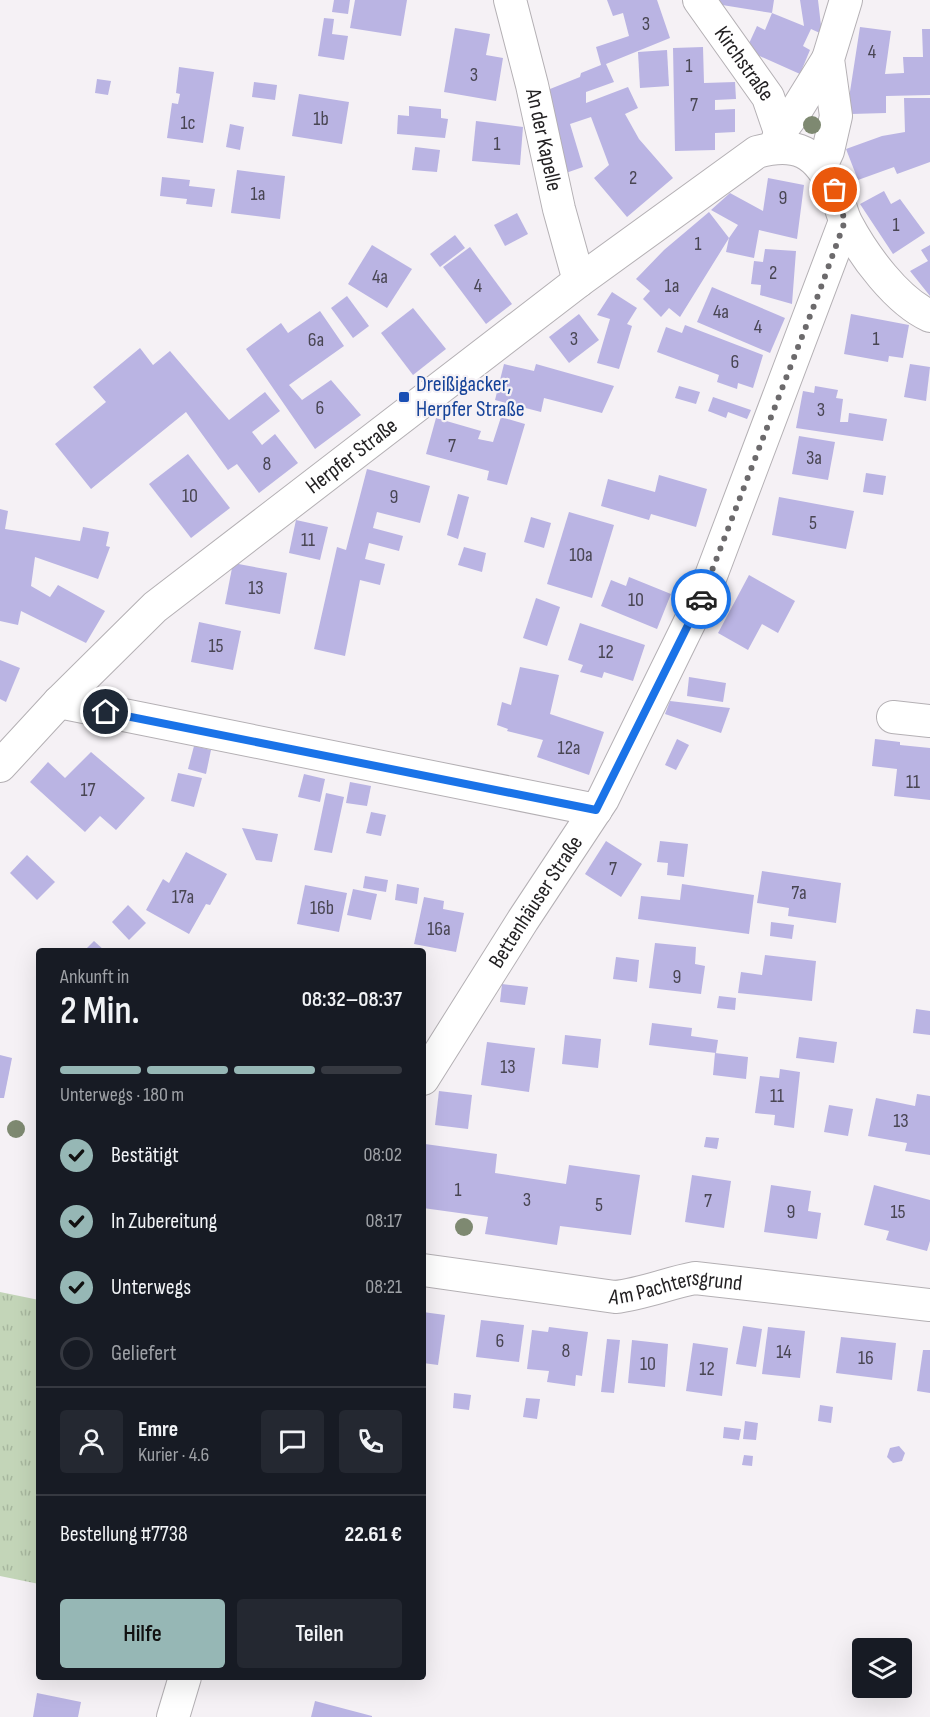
<!DOCTYPE html>
<html lang="de">
<head>
<meta charset="utf-8">
<style>
  :root { --surface:#171b24; --page:#242831; --text:#f1f3f6; --muted:#9ea1a6; --line:#363941; --accent:#96b7b5 }
  body { margin:0; font-family:"Sofia Sans Condensed",sans-serif; background:var(--page); color:var(--text); height:100vh; display:flex; flex-direction:column; font-size:22px; white-space:nowrap }
  * { box-sizing:border-box; margin:0 }
  p { font-size:20px; color:var(--muted) }
  .icon { flex:none; width:33px; height:33px; fill:none; stroke:currentColor; stroke-width:2; stroke-linecap:round; stroke-linejoin:round }
  .map { position:relative; flex:1; overflow:hidden }
  .side { position:absolute; left:36px; top:948px; width:390px; height:732px; display:flex; flex-direction:column; background:var(--surface); border-radius:6px; box-shadow:0 6px 24px #0002 }
  .side>* { flex:none }
  .fabs { position:absolute; left:852px; top:1638px; display:grid; gap:12px }
  .fabs a { display:grid; place-items:center; width:60px; height:60px; border-radius:6px; background:var(--surface); box-shadow:0 6px 24px #0002; font-size:30px }
  .pin { position:absolute; display:grid; place-items:center; width:51px; height:51px; color:#fff; margin:-26px; border:3px solid #fff; border-radius:50%; box-shadow:0 2px 6px #0007 }
  .courier { position:absolute; display:grid; place-items:center; width:60px; height:60px; margin:-30px; border:4px solid #1a73e8; border-radius:50%; background:#fff; color:#222; box-shadow:0 2px 8px #0007 }
  .overview em { font-style:normal; font-weight:600 }
  .overview div { display:flex; flex-direction:column-reverse }
  .overview { display:flex; align-items:center; justify-content:space-between; height:102px; padding:0 24px }
  h1 { font-size:39px; font-weight:600; line-height:45px }
  .bar { display:grid; grid-template-columns:repeat(4,1fr); gap:9px 6px; align-content:center; height:72px; padding:0 24px }
  .bar i { height:8px; border-radius:4px; background:var(--line) }
  .bar .on { background:var(--accent) }
  .bar p { grid-column:span 4 }
  .line { display:flex; align-items:center; gap:15px; padding:0 24px; border-top:2px solid var(--line) }
  .line div { flex:1 }
  .round { display:grid; place-items:center; flex:none; width:63px; height:63px; border-radius:6px; background:var(--page) }
  ol { padding:0 24px; list-style:none }
  li { display:flex; align-items:center; gap:18px; height:66px }
  li p { margin-inline-start:auto }
  li .icon { padding:6px; border-radius:50%; background:var(--accent); color:#111; stroke-width:4 }
  li:last-child { color:var(--muted) }
  li i { width:33px; height:33px; border:3px solid var(--line); border-radius:50% }
  .action { display:flex; gap:12px; margin-top:auto; padding:12px 24px }
  .action a { flex:1; height:69px; border-radius:6px; background:var(--accent); color:#111; font-size:24px; font-weight:600; line-height:69px; text-align:center }
  .action a+a { background:var(--page); color:var(--text) }
  .map>svg:first-child { display:block }
  .grass { fill:url(#grass-tufts) }
  .building { fill:#bab4e3 }
  .lines { fill:none; stroke-linecap:round; stroke-linejoin:round }
  .minor-casing { stroke:#b4b0b4; stroke-width:34 }
  .minor { stroke:#fff; stroke-width:32 }
  .tree { fill:#7e8971 }
  .done { stroke:#6c6a6c; stroke-width:6; stroke-dasharray:0 10.8 }
  .route { stroke:#1a73e8; stroke-width:8 }
  .transit-dot { fill:#1a4fb4; stroke:#f5f1f5; stroke-width:2 }
  .labels { text-anchor:middle; dominant-baseline:central; stroke-width:4.5; stroke-linejoin:round; paint-order:stroke }
  .number-label { font-size:20px; fill:#494653 }
  .street-label { font-size:22px; fill:#232123; stroke:#f5f1f5 }
  .transit-label { font-size:22px; fill:#164399; stroke:#f5f1f5; text-anchor:start }
</style>
</head>
<body>
<div class="map">
<svg width="930" height="1717" viewBox="0 0 930 1717">
  <defs>
    <pattern id="grass-tufts" width="24" height="20" patternUnits="userSpaceOnUse" patternTransform="scale(1.5)"><rect width="24" height="20" fill="#c3d5b8"/><path d="M3 7l-1-3M5 7V3M7 7l1-3M15 17l-1-3M17 17v-4M19 17l1-3" fill="none" stroke="#a7b79e"/></pattern>
  </defs>
  <rect width="100%" height="100%" fill="#f5f1f5"/>
  <polygon class="grass" points="0,1292 39,1300 39,1584 0,1576"/>
  <g class="building">
    <polygon points="334,0 350,0 348,14 332,12"/>
    <polygon points="355,0 407,0 401,36 350,28"/>
    <polygon points="607,0 657,0 670,38 606,64 614,82 586,92 586,103 628,87 638,108 625,114 639,139 673,178 627,217 594,178 609,165 591,117 570,124 583,167 563,174 540,93 580,77 581,73 601,65 596,47 629,36 623,13 613,16"/>
    <polygon points="716,0 774,0 772,13 804,26 800,0 818,0 822,34 811,29 803,46 810,50 800,74 746,50 757,26 765,30 772,13 716,4"/>
    <polygon points="324,18 334,19 332,34 348,36 344,60 318,56"/>
    <polygon points="860,27 891,31 885,74 904,73 903,57 923,57 922,29 930,29 930,95 886,96 886,113 851,114 849,98"/>
    <polygon points="455,28 490,34 486,55 503,58 496,101 444,92"/>
    <polygon points="703,47 704,83 735,82 736,99 715,100 715,110 735,109 735,132 715,133 715,150 675,151 673,48"/>
    <polygon points="667,50 669,86 640,88 638,52"/>
    <polygon points="179,67 214,72 203,143 167,138 172,103 178,104 180,94 176,93"/>
    <polygon points="97,79 111,81 108,95 95,93"/>
    <polygon points="254,82 277,85 275,100 252,97"/>
    <polygon points="299,94 349,102 342,144 292,136"/>
    <polygon points="904,98 930,98 930,162 897,174 894,167 858,180 846,149 882,136 905,132"/>
    <polygon points="409,106 441,109 441,118 448,119 445,138 397,134 398,115 409,116"/>
    <polygon points="476,121 523,127 520,165 472,161"/>
    <polygon points="230,124 244,127 240,150 226,147"/>
    <polygon points="415,147 440,150 437,172 412,170"/>
    <polygon points="237,170 285,176 280,219 231,213"/>
    <polygon points="162,177 190,180 189,186 215,189 212,207 186,204 187,199 160,196"/>
    <polygon points="768,178 804,185 797,239 759,230 754,258 726,252 729,238 738,225 711,210 730,193 763,211"/>
    <polygon points="884,191 891,204 900,199 925,233 893,254 860,204"/>
    <polygon points="709,212 729,238 680,317 669,308 661,317 643,299 650,291 636,279 664,250"/>
    <polygon points="517,213 528,234 505,246 494,225"/>
    <polygon points="455,235 465,248 440,267 430,254"/>
    <polygon points="372,245 412,269 387,308 348,284"/>
    <polygon points="930,245 930,296 910,271 928,261 921,250"/>
    <polygon points="470,247 512,304 486,324 443,267"/>
    <polygon points="765,249 796,251 792,304 760,295 761,285 751,284 754,261 763,262"/>
    <polygon points="712,287 785,318 770,353 697,322"/>
    <polygon points="612,292 637,308 627,324 632,326 619,369 597,363 610,319 597,315"/>
    <polygon points="347,296 369,326 353,338 331,308"/>
    <polygon points="413,308 446,349 413,375 381,333"/>
    <polygon points="320,311 344,346 289,385 302,400 331,380 361,415 315,449 246,349 281,323 288,333"/>
    <polygon points="579,314 599,340 569,363 549,337"/>
    <polygon points="851,314 909,325 903,358 889,356 888,362 844,354"/>
    <polygon points="685,325 763,355 753,388 738,383 737,389 717,382 719,375 657,352 666,327 682,333"/>
    <polygon points="140,348 153,365 170,351 229,420 265,392 280,411 252,432 262,445 275,434 298,463 259,493 237,464 228,470 186,412 91,489 55,444 106,402 93,387"/>
    <polygon points="504,364 534,371 536,364 614,386 602,413 544,398 541,412 495,400"/>
    <polygon points="910,364 930,367 926,401 904,397"/>
    <polygon points="679,386 700,392 696,404 675,398"/>
    <polygon points="815,386 838,390 836,398 843,399 840,422 848,422 849,413 887,419 883,441 796,428 803,391 814,393"/>
    <polygon points="713,397 751,410 747,419 728,412 726,418 708,411"/>
    <polygon points="501,417 525,424 507,485 487,480 489,471 426,454 436,418 481,431 478,439 493,442"/>
    <polygon points="799,436 835,442 828,480 792,474"/>
    <polygon points="188,454 230,508 191,538 149,484"/>
    <polygon points="367,469 430,486 420,523 377,512 373,528 403,536 399,551 369,543 365,559 385,564 380,585 360,580 345,656 314,649 337,547 346,550"/>
    <polygon points="866,473 886,476 883,495 863,492"/>
    <polygon points="659,475 707,489 696,527 651,514 649,520 601,506 608,479 655,492"/>
    <polygon points="458,494 469,497 458,539 447,535"/>
    <polygon points="779,497 854,511 846,549 772,535"/>
    <polygon points="0,509 8,511 5,529 80,541 83,527 109,532 106,546 110,547 98,579 35,557 31,586 50,597 58,585 105,611 86,643 21,611 18,625 0,621"/>
    <polygon points="569,512 614,525 592,598 547,584"/>
    <polygon points="531,517 551,523 544,548 524,542"/>
    <polygon points="296,520 328,527 320,560 289,553"/>
    <polygon points="464,547 486,553 482,572 458,565"/>
    <polygon points="233,563 287,573 280,614 225,604"/>
    <polygon points="749,575 795,601 778,633 762,624 748,650 718,633"/>
    <polygon points="629,577 671,594 657,629 601,606 611,580 626,586"/>
    <polygon points="536,598 560,607 547,646 523,638"/>
    <polygon points="199,622 241,631 233,670 191,662"/>
    <polygon points="580,623 645,645 633,681 604,672 602,678 580,672 583,665 568,660"/>
    <polygon points="0,660 20,668 6,702 0,699"/>
    <polygon points="520,667 559,675 550,714 604,732 589,775 537,757 543,740 507,731 508,729 497,725 502,702 511,705"/>
    <polygon points="689,677 726,683 723,702 687,696"/>
    <polygon points="670,701 730,708 721,733 665,714"/>
    <polygon points="677,739 689,745 676,770 665,765"/>
    <polygon points="875,739 900,742 900,745 930,748 930,800 894,796 897,769 872,766"/>
    <polygon points="194,746 211,750 206,774 188,769"/>
    <polygon points="91,752 145,798 116,830 100,816 85,832 30,782 48,762 65,778"/>
    <polygon points="178,773 202,778 194,807 171,801"/>
    <polygon points="304,774 325,779 320,802 298,797"/>
    <polygon points="350,782 371,786 367,806 346,803"/>
    <polygon points="326,793 344,797 332,853 314,850"/>
    <polygon points="371,812 386,815 381,836 366,833"/>
    <polygon points="242,828 278,834 272,862 256,860"/>
    <polygon points="606,841 642,864 621,897 585,874"/>
    <polygon points="660,841 688,844 684,877 667,875 668,863 657,862"/>
    <polygon points="186,852 227,874 210,905 206,904 189,934 146,910 163,879 169,883"/>
    <polygon points="27,855 55,882 37,900 10,873"/>
    <polygon points="762,871 841,883 836,923 788,916 789,908 757,903"/>
    <polygon points="365,876 388,880 386,892 363,888"/>
    <polygon points="397,884 419,888 417,904 395,900"/>
    <polygon points="682,884 754,895 749,934 638,919 641,896 680,900"/>
    <polygon points="305,885 347,893 339,932 297,924"/>
    <polygon points="353,889 377,894 371,920 347,915"/>
    <polygon points="424,897 444,901 443,909 464,913 456,952 414,944"/>
    <polygon points="128,905 146,923 129,940 112,922"/>
    <polygon points="771,922 794,925 792,939 770,936"/>
    <polygon points="94,941 105,951 84,951"/>
    <polygon points="655,943 696,947 695,964 705,966 701,994 649,988"/>
    <polygon points="765,955 816,961 812,1001 738,993 741,972 762,975"/>
    <polygon points="616,957 639,960 637,982 613,979"/>
    <polygon points="502,984 528,987 525,1005 500,1002"/>
    <polygon points="719,996 736,998 735,1010 717,1008"/>
    <polygon points="916,1009 930,1011 930,1035 913,1033"/>
    <polygon points="652,1023 692,1028 691,1036 718,1040 716,1053 649,1045"/>
    <polygon points="565,1035 601,1039 598,1068 562,1064"/>
    <polygon points="799,1037 837,1042 834,1063 796,1058"/>
    <polygon points="487,1042 535,1048 529,1092 481,1085"/>
    <polygon points="715,1053 748,1057 746,1079 713,1075"/>
    <polygon points="0,1055 12,1058 4,1098 0,1098"/>
    <polygon points="780,1069 800,1072 794,1128 774,1125 775,1115 755,1113 760,1076 779,1078"/>
    <polygon points="439,1091 472,1095 468,1129 435,1125"/>
    <polygon points="917,1094 930,1096 930,1155 905,1151 907,1143 868,1136 876,1098 915,1106"/>
    <polygon points="829,1105 853,1109 848,1136 824,1132"/>
    <polygon points="706,1137 719,1138 717,1149 704,1147"/>
    <polygon points="425,1144 497,1154 495,1173 566,1184 569,1165 640,1175 631,1235 560,1226 557,1245 485,1234 488,1217 423,1208 423,1159"/>
    <polygon points="692,1175 731,1181 724,1228 685,1222"/>
    <polygon points="771,1185 811,1191 808,1211 821,1213 817,1239 764,1232"/>
    <polygon points="874,1185 930,1200 930,1241 927,1251 886,1240 889,1231 864,1225"/>
    <polygon points="423,1312 445,1315 438,1365 423,1363"/>
    <polygon points="481,1320 524,1325 519,1362 476,1357"/>
    <polygon points="743,1326 762,1329 756,1367 736,1364"/>
    <polygon points="549,1327 588,1332 582,1376 576,1375 575,1386 547,1382 549,1371 527,1369 532,1330 548,1332"/>
    <polygon points="768,1327 805,1331 800,1378 762,1374"/>
    <polygon points="841,1337 896,1343 892,1380 836,1373"/>
    <polygon points="607,1339 620,1340 614,1393 601,1392"/>
    <polygon points="632,1340 668,1344 665,1387 628,1383"/>
    <polygon points="693,1343 728,1348 722,1396 686,1391"/>
    <polygon points="923,1350 930,1350 930,1393 917,1391"/>
    <polygon points="454,1393 471,1395 469,1410 453,1408"/>
    <polygon points="526,1398 540,1399 537,1419 523,1417"/>
    <polygon points="820,1405 833,1407 831,1423 818,1421"/>
    <polygon points="745,1421 758,1423 756,1440 743,1439"/>
    <polygon points="724,1427 741,1429 739,1440 723,1438"/>
    <polygon points="899,1446 905,1453 902,1461 893,1463 887,1457 890,1448"/>
    <polygon points="744,1455 753,1456 752,1466 742,1465"/>
    <polygon points="37,1693 81,1702 78,1717 33,1717"/>
    <polygon points="315,1701 372,1716 372,1717 311,1717"/>
  </g>
  <g class="lines">
    <g class="minor-casing">
      <g id="minor">
        <path id="s1" d="M510 0 532 85 559 209 579 281"/>
        <path id="s2" d="M699 0 768 97 780 132"/>
        <polyline points="776,145 780,132 797,109 828,59"/>
        <polyline points="821,166 828,151 836,116 828,59 846,0"/>
        <polyline points="59,702 596,810"/>
        <polyline points="893,717 930,721"/>
        <path id="s3" d="M0 766 59 702 155 607 579 281 757 152C796 141 817 152 834 189 840 201 841 213 847 224 864 256 897 301 930 316"/>
        <path id="s4" d="M423 1079 523 920 603 799 706 589 845 221"/>
        <path id="s5" d="M423 1270 615 1297C643 1294 668 1283 695 1278L930 1305"/>
        <polyline points="173,1717 185,1677"/>
      </g>
    </g>
    <use href="#minor" class="minor"/>
  </g>
  <g class="tree">
    <circle cx="812" cy="125" r="9"/>
    <circle cx="16" cy="1129" r="9"/>
    <circle cx="464" cy="1227" r="9"/>
  </g>
  <g class="lines">
    <polyline class="done" points="701,599 820,290 845,221 835,190"/>
    <polyline class="route" points="106,712 596,810 701,599"/>
  </g>
  <rect class="transit-dot" x="398" y="391" width="12" height="12" rx="3"/>
  <g class="labels">
    <g class="number-label">
      <text x="646" y="24">3</text>
      <text x="872" y="52">4</text>
      <text x="689" y="66">1</text>
      <text x="474" y="75">3</text>
      <text x="694" y="105">7</text>
      <text x="321" y="119">1b</text>
      <text x="188" y="123">1c</text>
      <text x="497" y="144">1</text>
      <text x="633" y="178">2</text>
      <text x="258" y="194">1a</text>
      <text x="783" y="198">9</text>
      <text x="896" y="225">1</text>
      <text x="698" y="244">1</text>
      <text x="773" y="273">2</text>
      <text x="380" y="277">4a</text>
      <text x="478" y="286">4</text>
      <text x="672" y="286">1a</text>
      <text x="721" y="312">4a</text>
      <text x="758" y="327">4</text>
      <text x="574" y="339">3</text>
      <text x="876" y="339">1</text>
      <text x="316" y="340">6a</text>
      <text x="735" y="362">6</text>
      <text x="320" y="408">6</text>
      <text x="821" y="410">3</text>
      <text x="452" y="446">7</text>
      <text x="814" y="458">3a</text>
      <text x="267" y="464">8</text>
      <text x="190" y="496">10</text>
      <text x="394" y="497">9</text>
      <text x="813" y="523">5</text>
      <text x="308" y="540">11</text>
      <text x="581" y="555">10a</text>
      <text x="256" y="588">13</text>
      <text x="636" y="600">10</text>
      <text x="216" y="646">15</text>
      <text x="606" y="652">12</text>
      <text x="569" y="748">12a</text>
      <text x="913" y="782">11</text>
      <text x="88" y="790">17</text>
      <text x="613" y="869">7</text>
      <text x="799" y="893">7a</text>
      <text x="183" y="897">17a</text>
      <text x="322" y="908">16b</text>
      <text x="439" y="929">16a</text>
      <text x="677" y="977">9</text>
      <text x="508" y="1067">13</text>
      <text x="777" y="1096">11</text>
      <text x="901" y="1121">13</text>
      <text x="458" y="1190">1</text>
      <text x="527" y="1200">3</text>
      <text x="708" y="1201">7</text>
      <text x="599" y="1205">5</text>
      <text x="791" y="1212">9</text>
      <text x="898" y="1212">15</text>
      <text x="500" y="1341">6</text>
      <text x="566" y="1351">8</text>
      <text x="784" y="1352">14</text>
      <text x="866" y="1358">16</text>
      <text x="648" y="1364">10</text>
      <text x="707" y="1369">12</text>
    </g>
    <g class="street-label">
      <text stroke="none"><textPath href="#s2" startOffset="78">Kirchstraße</textPath></text>
      <text stroke="none"><textPath href="#s1" startOffset="144">An der Kapelle</textPath></text>
      <text stroke="none"><textPath href="#s3" startOffset="470">Herpfer Straße</textPath></text>
      <text stroke="none"><textPath href="#s4" startOffset="210">Bettenhäuser Straße</textPath></text>
      <text stroke="none"><textPath href="#s5" startOffset="256">Am Pachtersgrund</textPath></text>
    </g>
    <g class="transit-label">
      <text x="416" y="384">Dreißigacker,<tspan x="416" dy="25">Herpfer Straße</tspan></text>
    </g>
  </g>
</svg>
<div class="fabs">
<a><svg class="icon" aria-label="layers" viewBox="0 0 24 24"><path d="M12 4l9 5-9 5-9-5zM3 14l9 5 9-5"/></svg></a>
</div>
<div class="pin" style="left:835px;top:190px;background:#ea580c"><svg class="icon" aria-label="bag" viewBox="0 0 24 24"><path d="M5 8h14l-1 12H6zM9 8a3 3 0 0 1 6 0"/></svg></div>
<div class="pin" style="left:106px;top:712px;background:#1f2937"><svg class="icon" aria-label="home" viewBox="0 0 24 24"><path d="M3 11l9-7 9 7M6 9v11h12V9"/></svg></div>
<div class="courier" style="left:701px;top:599px"><svg class="icon" aria-label="car" viewBox="0 0 24 24"><path d="M5 17H2v-5l4-1 3-4h7l3 4 3 1v5h-3M9 17h6M6 11h13"/><circle cx="7" cy="17" r="2"/><circle cx="17" cy="17" r="2"/></svg></div>
<section class="side">
<div class="overview"><div><h1>2 Min.</h1><p>Ankunft in</p></div><em>08:32–08:37</em></div>
<div class="bar"><i class="on"></i><i class="on"></i><i class="on"></i><i></i><p>Unterwegs · 180 m</p></div>
<ol>
<li><svg class="icon" aria-label="check" viewBox="0 0 24 24"><path d="M5 12l5 5 9-10"/></svg>Bestätigt<p>08:02</p></li>
<li><svg class="icon" aria-label="check" viewBox="0 0 24 24"><path d="M5 12l5 5 9-10"/></svg>In Zubereitung<p>08:17</p></li>
<li><svg class="icon" aria-label="check" viewBox="0 0 24 24"><path d="M5 12l5 5 9-10"/></svg>Unterwegs<p>08:21</p></li>
<li><i></i>Geliefert</li>
</ol>
<div class="line" style="height:108px"><a class="round"><svg class="icon" aria-label="person" viewBox="0 0 24 24"><circle cx="12" cy="8" r="4"/><path d="M4 21q1-7 8-7t8 7"/></svg></a><div><b>Emre</b><p>Kurier · 4.6</p></div><a class="round"><svg class="icon" aria-label="chat" viewBox="0 0 24 24"><path d="M4 5h16v11H9l-5 4z"/></svg></a><a class="round"><svg class="icon" aria-label="phone" viewBox="0 0 24 24"><path d="M5 4h4l2 5-3 2q2 4 5 5l2-3 5 2v4C11 20 4 13 5 4z"/></svg></a></div>
<div class="line" style="height:78px"><div>Bestellung #7738</div><b>22.61 €</b></div>
<div class="action"><a>Hilfe</a><a>Teilen</a></div>
</section>
</div>
</body>
</html>
